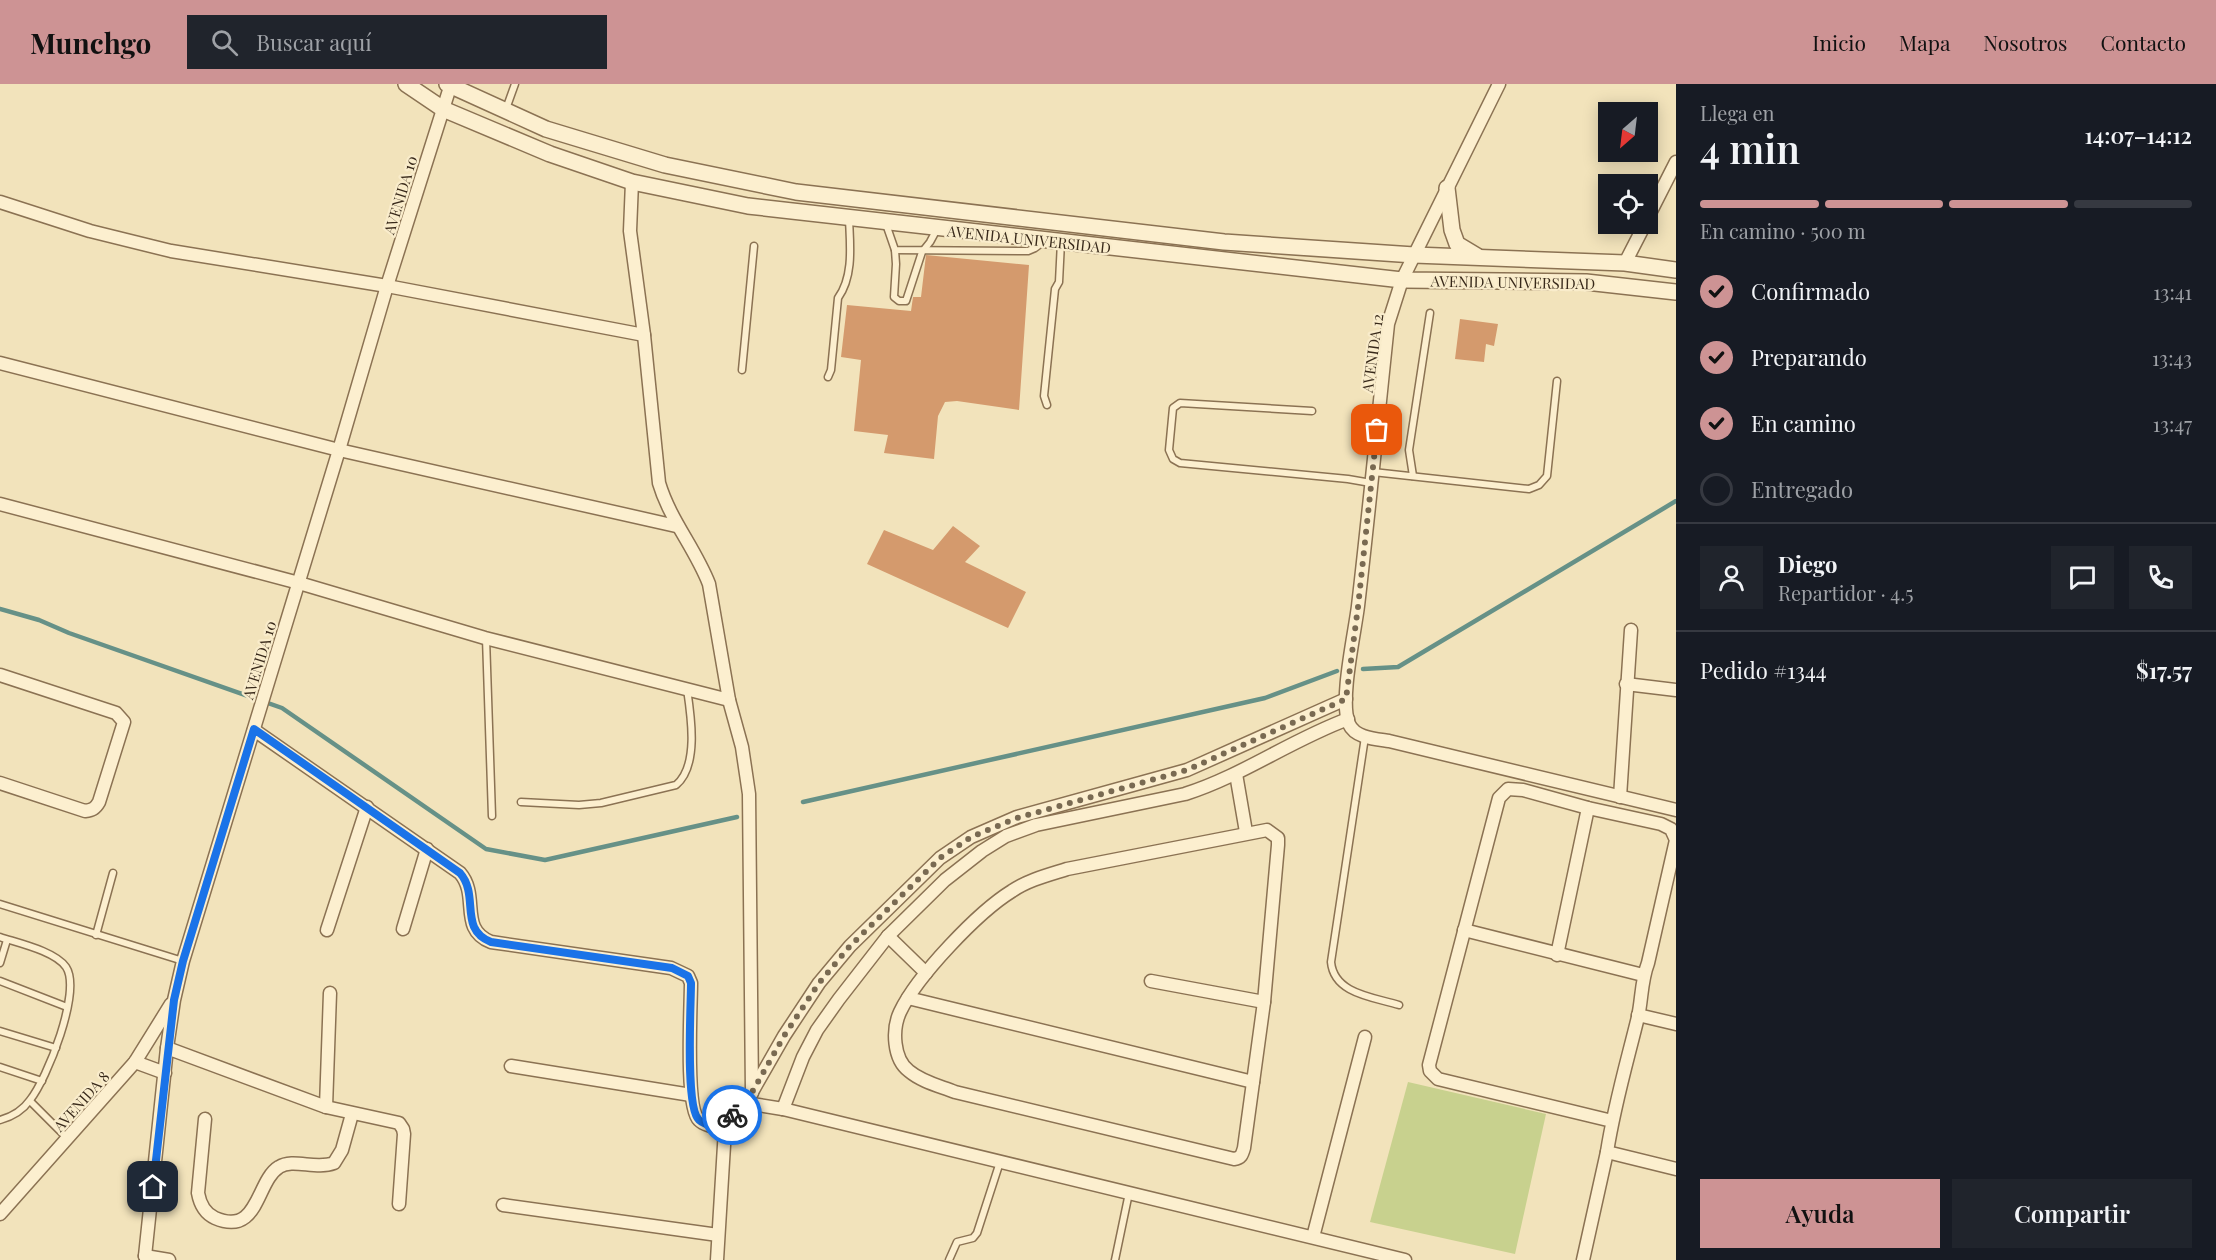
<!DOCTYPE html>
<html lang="es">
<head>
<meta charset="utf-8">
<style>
  :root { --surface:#171b24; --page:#20242c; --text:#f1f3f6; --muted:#9ea1a6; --line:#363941; --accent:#cd9394 }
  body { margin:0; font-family:"Playfair Display",serif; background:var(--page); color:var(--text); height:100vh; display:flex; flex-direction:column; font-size:22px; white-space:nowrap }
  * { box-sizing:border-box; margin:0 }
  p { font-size:20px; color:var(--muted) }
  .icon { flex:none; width:33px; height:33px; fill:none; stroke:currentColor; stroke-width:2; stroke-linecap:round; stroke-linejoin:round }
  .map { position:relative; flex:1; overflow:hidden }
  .side { display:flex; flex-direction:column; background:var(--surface); width:540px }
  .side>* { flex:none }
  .needle { width:39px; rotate:208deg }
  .controls { position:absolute; left:1598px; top:18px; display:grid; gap:12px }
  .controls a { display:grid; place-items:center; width:60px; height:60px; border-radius:0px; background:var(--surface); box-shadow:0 3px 15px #0003; font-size:30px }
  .pin { position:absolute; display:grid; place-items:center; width:51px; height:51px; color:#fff; margin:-26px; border-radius:12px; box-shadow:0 3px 9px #0006 }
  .courier { position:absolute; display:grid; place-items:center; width:60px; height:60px; margin:-30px; border:4px solid #1a73e8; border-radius:50%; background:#fff; color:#222; box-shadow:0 2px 8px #0007 }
  .summary em { font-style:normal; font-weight:600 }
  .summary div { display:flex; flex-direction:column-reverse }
  .summary { display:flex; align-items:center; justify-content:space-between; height:102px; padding:0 24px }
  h1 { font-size:39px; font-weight:600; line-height:45px }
  .bar { display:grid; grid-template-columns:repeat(4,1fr); gap:9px 6px; align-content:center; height:72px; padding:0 24px }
  .bar i { height:8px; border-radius:4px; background:var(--line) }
  .bar .current { background:var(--accent) }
  .bar p { grid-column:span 4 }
  .line { display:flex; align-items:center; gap:15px; padding:0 24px; border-top:2px solid var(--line) }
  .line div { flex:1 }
  .round { display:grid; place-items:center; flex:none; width:63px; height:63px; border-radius:0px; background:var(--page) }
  ol { padding:0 24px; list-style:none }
  li { display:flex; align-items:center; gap:18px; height:66px }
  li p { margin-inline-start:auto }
  li .icon { padding:6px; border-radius:50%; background:var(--accent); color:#111; stroke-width:4 }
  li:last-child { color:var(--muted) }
  li i { width:33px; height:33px; border:3px solid var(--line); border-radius:50% }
  .button { display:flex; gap:12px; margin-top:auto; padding:12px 24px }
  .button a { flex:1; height:69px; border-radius:0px; background:var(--accent); color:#111; font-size:24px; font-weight:600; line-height:69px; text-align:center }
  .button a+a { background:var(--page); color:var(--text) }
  header { display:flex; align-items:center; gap:36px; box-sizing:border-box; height:84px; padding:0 30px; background:var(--accent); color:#111 }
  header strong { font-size:28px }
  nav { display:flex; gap:33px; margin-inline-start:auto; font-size:21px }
  .search { width:420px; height:54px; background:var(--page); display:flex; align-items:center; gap:15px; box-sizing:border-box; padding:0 21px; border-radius:0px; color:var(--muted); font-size:22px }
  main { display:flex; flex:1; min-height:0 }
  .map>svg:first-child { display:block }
  .grass { fill:#c8d18e }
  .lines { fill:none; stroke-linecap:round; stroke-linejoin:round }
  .stream { stroke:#669187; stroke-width:4.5 }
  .building { fill:#d49a6d }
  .service-casing { stroke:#8b7253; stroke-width:9 }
  .minor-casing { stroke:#8b7253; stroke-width:15 }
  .tertiary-casing { stroke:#8b7253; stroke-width:18 }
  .service { stroke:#fcefcf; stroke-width:6 }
  .minor { stroke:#fcefcf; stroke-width:12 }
  .tertiary { stroke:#fcefcf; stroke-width:15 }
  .done { stroke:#796a52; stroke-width:6; stroke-dasharray:0 10.8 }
  .route { stroke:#1a73e8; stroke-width:8 }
  .labels { text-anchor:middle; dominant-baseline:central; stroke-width:4.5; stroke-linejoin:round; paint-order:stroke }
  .street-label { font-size:15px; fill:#38291a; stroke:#f9eccb }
</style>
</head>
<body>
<header>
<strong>Munchgo</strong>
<div class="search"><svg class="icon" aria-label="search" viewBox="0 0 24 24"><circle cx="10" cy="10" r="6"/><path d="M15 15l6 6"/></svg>Buscar aquí</div>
<nav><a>Inicio</a><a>Mapa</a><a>Nosotros</a><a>Contacto</a></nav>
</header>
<main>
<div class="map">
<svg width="1676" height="1176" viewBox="0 0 1676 1176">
  <rect width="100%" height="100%" fill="#f2e3bb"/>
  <polygon class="grass" points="1408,998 1546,1030 1515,1170 1370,1138"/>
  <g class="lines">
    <g class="stream">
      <polyline points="0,525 39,536 69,549 282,624 486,765 545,776 737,733"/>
      <polyline points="1363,585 1398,583 1676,417"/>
      <polyline points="803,718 1265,614 1337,587"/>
    </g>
  </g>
  <g class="building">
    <polygon points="926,171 1029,181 1019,326 957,317 945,318 938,332 934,375 884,369 888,351 854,347 861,276 841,273 847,221 911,227 913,213 921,213"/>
    <polygon points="1460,235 1498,240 1494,262 1486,260 1484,278 1455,275"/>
    <polygon points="953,442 980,462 965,478 1026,508 1008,544 867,480 884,446 933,466"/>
  </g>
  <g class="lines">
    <g class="service-casing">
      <g id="service">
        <polyline points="506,25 515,0"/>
        <polyline points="886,140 895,166 1028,167 1035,164 1043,158"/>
        <polyline points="895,166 896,180 894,213 899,217 906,217 922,168 930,158 937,145"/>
        <polyline points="742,286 754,162"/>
        <path d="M828 293 831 286 838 214C854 192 850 160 849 135"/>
        <polyline points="1047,321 1044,312 1055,205 1059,198 1061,158"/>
        <polyline points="1312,327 1180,319 1173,324 1169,366 1173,375 1180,379 1348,395 1371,399"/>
        <polyline points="1373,388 1529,405 1539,401 1547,392 1557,297"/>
        <polyline points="1413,392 1409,366 1430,229"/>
        <polyline points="486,554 492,732"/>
        <path d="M1365 653 1331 878C1334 910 1373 913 1399 921"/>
        <path d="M521 718 579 721 601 719 676 701C699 682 691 632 687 605"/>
        <polyline points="0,820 183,877"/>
        <polyline points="96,851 113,789"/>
        <path d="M0 853C18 859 55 867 66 883 82 907 47 995 30 1016 23 1026 11 1033 0 1036"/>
        <polyline points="0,879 7,856"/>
        <polyline points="0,897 67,923"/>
        <polyline points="0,947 56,964"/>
        <polyline points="0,983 42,997"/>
        <polyline points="30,1017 67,1054"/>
        <polyline points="949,1176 957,1158 973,1154 977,1149 1000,1078"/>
        <polyline points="1115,1176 1129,1109"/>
      </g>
    </g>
    <g class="minor-casing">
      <g id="minor">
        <path d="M1499 0 1402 196 1388 240C1378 334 1369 428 1358 522 1355 548 1339 617 1349 640 1355 654 1376 655 1389 657L1676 726"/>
        <path d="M632 98 630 147 644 251 659 399C670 436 695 464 709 500L729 616 742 663 749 710 752 1009"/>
        <polyline points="0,118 90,147 171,167 387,202 644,251"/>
        <polyline points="1647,135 1676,78"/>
        <polyline points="1625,179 1645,140"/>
        <polyline points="0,279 339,366 676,442"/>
        <polyline points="0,420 299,499 485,554 729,616"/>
        <path d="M0 591 116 629 124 638 99 718C95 725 92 726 85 727L0 699"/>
        <polyline points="1626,600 1676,606"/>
        <path d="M254 646 460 789C480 812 458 845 491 858L671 884 688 892 691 899C691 922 685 1024 699 1036 705 1042 717 1043 725 1045"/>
        <polyline points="1236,690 1246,748"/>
        <polyline points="1620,713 1631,546"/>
        <path d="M1267 746 1278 754V761L1264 918 1244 1064C1242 1071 1241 1074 1234 1075L955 1008C940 1002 922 998 909 987 893 975 892 945 900 928 917 892 978 828 1012 807 1028 796 1048 791 1067 785Z"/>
        <polyline points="403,845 427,765"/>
        <polyline points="327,846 367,723"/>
        <polyline points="1464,846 1643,891"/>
        <polyline points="888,852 926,889"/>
        <polyline points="1557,871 1588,724"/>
        <polyline points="1151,897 1264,918"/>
        <polyline points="908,914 1253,998"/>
        <polyline points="1638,931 1676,940"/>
        <polyline points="167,964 326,1023 399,1039 403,1045 404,1050 399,1120"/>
        <polyline points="135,978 165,989"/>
        <polyline points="511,982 691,1011"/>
        <polyline points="752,1008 784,952 819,899 850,862 940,774 971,753 1017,733 1187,686 1346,615"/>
        <polyline points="326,1023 330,909"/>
        <path d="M783 1025 803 973 817 946 839 915 888 852 945 796 982 767 1006 752 1036 741 1185 710C1242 692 1291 656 1348 635"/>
        <path d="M205 1035 198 1109C200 1120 204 1129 215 1134 259 1153 256 1097 279 1083 293 1074 316 1086 334 1079L342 1066 352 1030"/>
        <path d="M1612 1037 1438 995 1430 987 1429 981 1499 714 1508 705 1523 706 1588 724 1661 740 1671 745 1676 756 1648 879C1641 897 1642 915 1638 933 1627 978 1614 1022 1607 1068L1676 1085"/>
        <polyline points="503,1121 718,1151"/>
        <polyline points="0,1130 135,978 171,920"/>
        <polyline points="1313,1153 1365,953"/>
        <polyline points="145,1172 167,964 174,916 183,877 339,366 387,202 451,0"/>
        <polyline points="145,1172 169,1176"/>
        <polyline points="717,1176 725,1045 735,1026 746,1019 783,1025 1405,1176"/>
        <polyline points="1583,1176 1607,1068"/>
      </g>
    </g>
    <g class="tertiary-casing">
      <g id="tertiary">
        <polyline points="406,0 443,25 550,70 632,98 748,122 1402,196 1586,198 1676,208"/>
        <polyline points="447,0 546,45 665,81 796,108 1224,158 1414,171 1625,179 1676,186"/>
        <polyline points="1447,104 1452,146 1457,160 1477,172"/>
      </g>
    </g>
    <use href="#service" class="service"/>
    <use href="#minor" class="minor"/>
    <use href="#tertiary" class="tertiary"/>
  </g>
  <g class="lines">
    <polyline class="done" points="732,1031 746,1019 784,952 819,899 850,862 940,774 971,753 1017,734 1187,686 1346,615 1358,523 1377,346"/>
    <path class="route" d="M153 1103 174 916 183 877 254 645 460 789C480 812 458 845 491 858L672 884 688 892 691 899C691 922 685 1024 699 1036 705 1042 717 1043 725 1045L732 1031"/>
  </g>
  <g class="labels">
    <g class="street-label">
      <text transform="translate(400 111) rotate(-73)">AVENIDA 10</text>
      <text transform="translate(1029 155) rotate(6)">AVENIDA UNIVERSIDAD</text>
      <text transform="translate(1513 198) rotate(1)">AVENIDA UNIVERSIDAD</text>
      <text transform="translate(1372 269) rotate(-82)">AVENIDA 12</text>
      <text transform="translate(259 576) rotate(-73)">AVENIDA 10</text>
      <text transform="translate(81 1017) rotate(-48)">AVENIDA 8</text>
    </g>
  </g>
</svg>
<div class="controls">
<a><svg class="needle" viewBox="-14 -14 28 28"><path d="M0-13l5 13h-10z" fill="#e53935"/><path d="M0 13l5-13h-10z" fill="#9ea1a6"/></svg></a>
<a><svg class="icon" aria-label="locate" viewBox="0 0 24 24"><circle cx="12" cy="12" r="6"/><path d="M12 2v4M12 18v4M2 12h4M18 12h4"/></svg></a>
</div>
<div class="pin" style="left:1377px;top:346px;background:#ea580c"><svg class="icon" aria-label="bag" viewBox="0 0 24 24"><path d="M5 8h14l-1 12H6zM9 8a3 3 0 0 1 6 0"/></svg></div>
<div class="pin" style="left:153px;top:1103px;background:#1f2937"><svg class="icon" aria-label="home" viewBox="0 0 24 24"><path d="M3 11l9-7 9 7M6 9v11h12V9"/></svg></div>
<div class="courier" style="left:732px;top:1031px"><svg class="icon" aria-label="bike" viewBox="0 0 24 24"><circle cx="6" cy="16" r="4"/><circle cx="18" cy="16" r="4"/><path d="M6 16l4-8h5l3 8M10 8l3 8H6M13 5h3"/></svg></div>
</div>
<section class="side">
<div class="summary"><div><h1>4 min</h1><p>Llega en</p></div><em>14:07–14:12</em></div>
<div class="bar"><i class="current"></i><i class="current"></i><i class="current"></i><i></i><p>En camino · 500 m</p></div>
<ol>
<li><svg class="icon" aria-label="check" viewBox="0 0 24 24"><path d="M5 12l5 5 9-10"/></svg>Confirmado<p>13:41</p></li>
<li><svg class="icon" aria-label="check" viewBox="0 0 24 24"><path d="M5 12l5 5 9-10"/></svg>Preparando<p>13:43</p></li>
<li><svg class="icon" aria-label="check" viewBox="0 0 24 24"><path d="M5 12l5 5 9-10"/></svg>En camino<p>13:47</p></li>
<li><i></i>Entregado</li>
</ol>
<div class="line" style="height:108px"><a class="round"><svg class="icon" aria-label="person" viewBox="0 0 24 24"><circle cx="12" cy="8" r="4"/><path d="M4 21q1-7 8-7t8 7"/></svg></a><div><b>Diego</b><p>Repartidor · 4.5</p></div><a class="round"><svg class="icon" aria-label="chat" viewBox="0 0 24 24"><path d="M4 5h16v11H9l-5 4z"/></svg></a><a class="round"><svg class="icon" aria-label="phone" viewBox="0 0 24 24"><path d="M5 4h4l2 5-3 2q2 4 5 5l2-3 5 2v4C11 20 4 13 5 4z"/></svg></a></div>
<div class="line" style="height:78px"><div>Pedido #1344</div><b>$17.57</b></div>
<div class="button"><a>Ayuda</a><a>Compartir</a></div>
</section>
</main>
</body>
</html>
